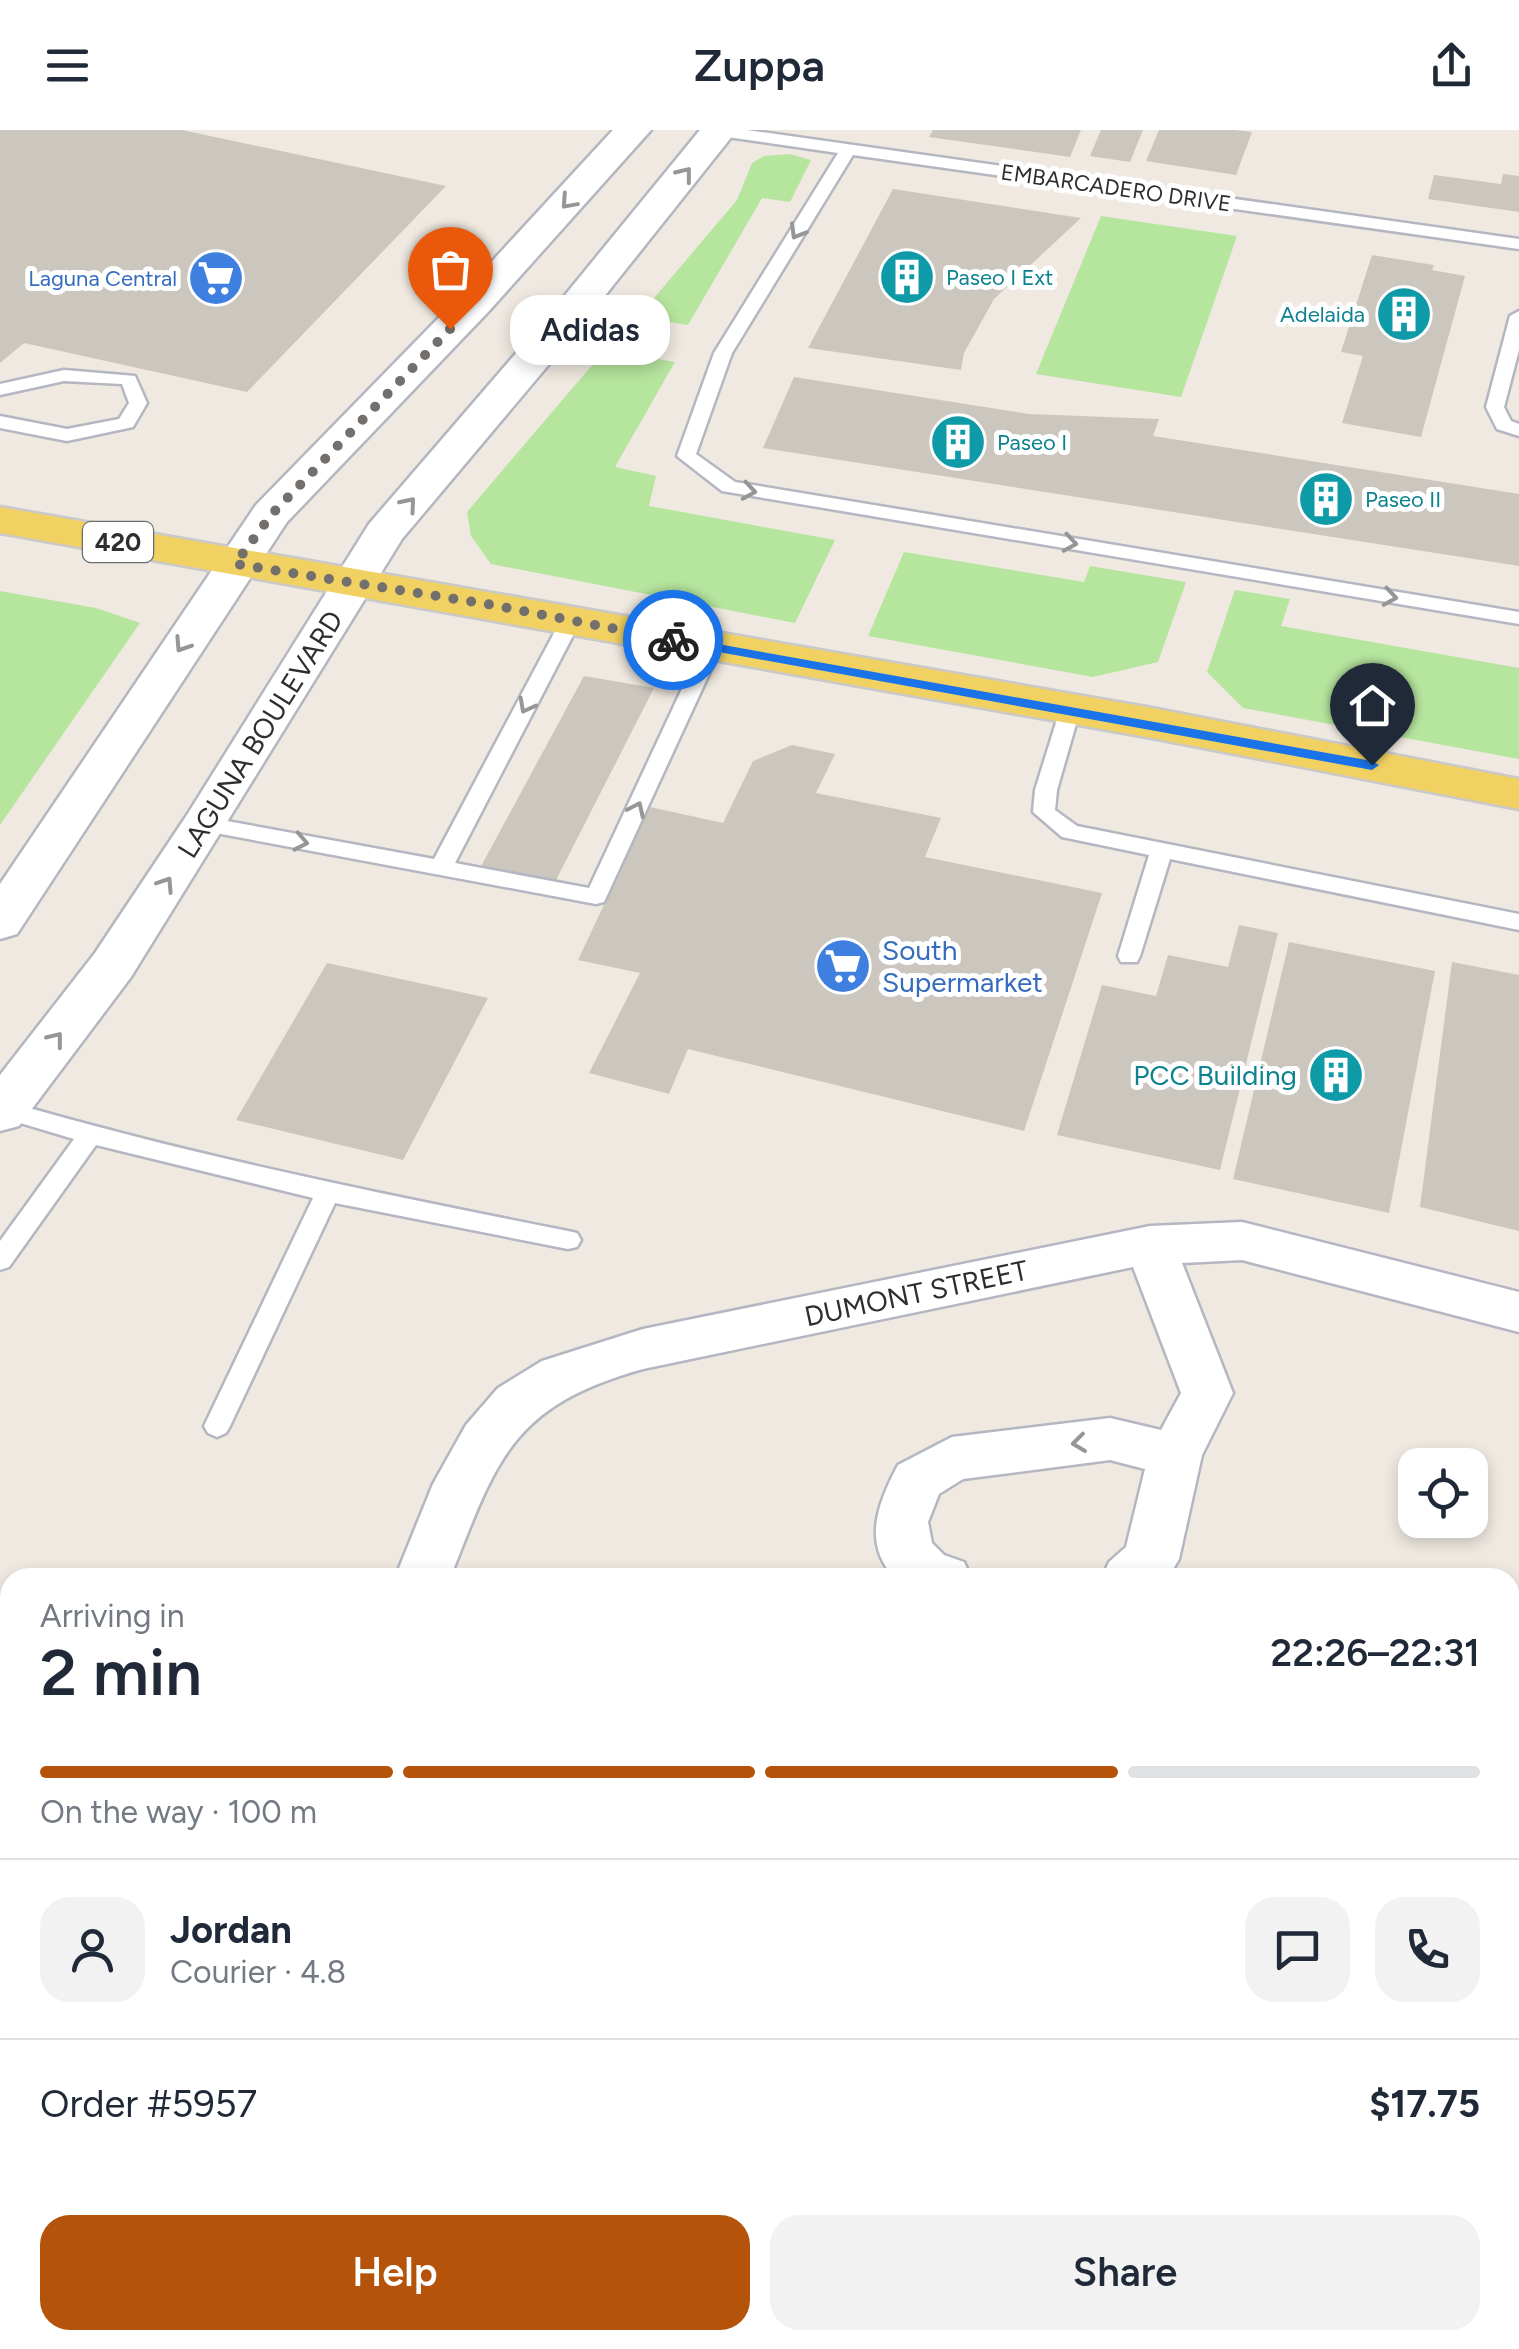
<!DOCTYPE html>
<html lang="en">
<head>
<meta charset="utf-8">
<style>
  :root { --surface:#fff; --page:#f2f2f3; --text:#1f2937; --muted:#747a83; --line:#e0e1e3; --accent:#b45309 }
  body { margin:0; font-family:Figtree,sans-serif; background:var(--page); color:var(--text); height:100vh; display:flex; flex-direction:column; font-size:38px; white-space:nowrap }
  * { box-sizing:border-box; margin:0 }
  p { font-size:32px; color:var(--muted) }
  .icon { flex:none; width:55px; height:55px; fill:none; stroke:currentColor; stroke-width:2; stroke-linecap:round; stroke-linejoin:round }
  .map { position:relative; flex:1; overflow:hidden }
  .side { position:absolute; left:0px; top:1438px; width:1520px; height:782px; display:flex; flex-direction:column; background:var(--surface); border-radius:30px 30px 0 0; box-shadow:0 5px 15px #0003 }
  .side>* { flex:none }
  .buttons { position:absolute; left:1398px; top:1318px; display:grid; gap:20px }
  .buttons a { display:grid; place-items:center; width:90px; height:90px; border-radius:20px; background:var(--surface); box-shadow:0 5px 15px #0003; font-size:50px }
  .pin { position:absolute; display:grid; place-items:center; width:85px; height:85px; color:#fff; margin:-102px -42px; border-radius:50% 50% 50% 0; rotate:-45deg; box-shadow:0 0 10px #0007 }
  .pin .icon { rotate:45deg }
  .courier { position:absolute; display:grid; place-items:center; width:100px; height:100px; margin:-50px; border:8px solid #1a73e8; border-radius:50%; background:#fff; color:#222; box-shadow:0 2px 12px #0007 }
  .bubble { position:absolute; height:70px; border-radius:30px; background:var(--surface); box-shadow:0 5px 15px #0003; font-size:32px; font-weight:600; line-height:70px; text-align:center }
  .summary em { font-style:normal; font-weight:600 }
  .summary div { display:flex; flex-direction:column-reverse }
  .summary { display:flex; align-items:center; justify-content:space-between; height:170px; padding:0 40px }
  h1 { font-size:65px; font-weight:600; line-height:75px }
  .bar { display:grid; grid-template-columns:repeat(4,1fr); gap:15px 10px; align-content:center; height:120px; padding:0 40px }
  .bar i { height:12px; border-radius:8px; background:var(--line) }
  .bar .on { background:var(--accent) }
  .bar p { grid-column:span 4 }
  .line { display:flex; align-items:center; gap:25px; padding:0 40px; border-top:2px solid var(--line) }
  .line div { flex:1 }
  .round { display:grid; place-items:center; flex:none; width:105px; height:105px; border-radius:30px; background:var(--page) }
  .action { display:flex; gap:20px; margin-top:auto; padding:20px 40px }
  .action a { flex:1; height:115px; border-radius:30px; background:var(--accent); color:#fff; font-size:40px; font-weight:600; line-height:115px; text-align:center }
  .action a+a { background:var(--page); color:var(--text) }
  header { display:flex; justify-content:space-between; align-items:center; height:130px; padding:0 40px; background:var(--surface); font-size:45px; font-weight:600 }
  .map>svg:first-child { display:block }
  .green { fill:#b6e59e }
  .building { fill:#cbc7bf }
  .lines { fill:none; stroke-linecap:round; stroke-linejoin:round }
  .service-casing { stroke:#b4b7c1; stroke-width:5 }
  .minor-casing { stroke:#b4b7c1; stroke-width:5 }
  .secondary-casing { stroke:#b4b7c1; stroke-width:5 }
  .primary-casing { stroke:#c9c9c9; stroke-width:5 }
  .service { fill:#fff; fill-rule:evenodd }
  .minor { fill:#fff; fill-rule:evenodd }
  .secondary { fill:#fff; fill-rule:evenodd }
  .primary { fill:#f2d163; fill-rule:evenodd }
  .oneway { stroke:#969696 }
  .route { fill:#1a73e8 }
  .done { stroke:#726f6d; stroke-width:10; stroke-dasharray:0 18 }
  .labels { text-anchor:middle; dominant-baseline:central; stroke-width:10; stroke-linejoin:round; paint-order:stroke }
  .far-street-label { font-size:22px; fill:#2e2e2e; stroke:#fff }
  .far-culture-label { font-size:22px; fill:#0d838f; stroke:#fff; text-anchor:start }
  .far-shop-label { font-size:22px; fill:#366cbe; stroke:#fff; text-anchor:end }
  .shield { fill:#fff; stroke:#6d6d6d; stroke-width:2.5 }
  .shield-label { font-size:25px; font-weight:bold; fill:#2e2e2e }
  .street-label { font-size:28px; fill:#2e2e2e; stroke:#fff }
  .shop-label { font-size:28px; fill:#366cbe; stroke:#fff; text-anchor:start }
  .culture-label { font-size:28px; fill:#0d838f; stroke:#fff; text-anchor:end }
</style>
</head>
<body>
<header><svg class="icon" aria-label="menu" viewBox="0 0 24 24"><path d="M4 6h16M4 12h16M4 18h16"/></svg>Zuppa<svg class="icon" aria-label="share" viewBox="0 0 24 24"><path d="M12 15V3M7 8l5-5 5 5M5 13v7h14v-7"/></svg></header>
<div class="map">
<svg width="1519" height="2219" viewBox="0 0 1519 2219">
  <rect width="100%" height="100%" fill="#efe9e1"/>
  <g class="green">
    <polygon points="790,24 811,30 790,72 762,68 688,195 638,187 737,70 752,33 764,26"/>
    <polygon points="1101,86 1237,106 1181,267 1036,244"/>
    <polygon points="605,220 675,232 615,337 656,346 649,376 835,410 795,493 491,434 471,406 467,382"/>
    <polygon points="904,422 1084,452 1090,436 1186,452 1158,532 1093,547 868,506"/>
    <polygon points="1235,460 1290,469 1281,496 1519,538 1519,629 1243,578 1207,542"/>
    <polygon points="0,461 96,478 140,493 0,695"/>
  </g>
  <g class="building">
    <polygon points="0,0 182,0 446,56 247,262 24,213 0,233"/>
    <polygon points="933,0 1081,0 1070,27 929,7"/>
    <polygon points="1101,0 1143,0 1130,32 1090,26"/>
    <polygon points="1159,0 1235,0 1252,2 1236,45 1146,31"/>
    <polygon points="1503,44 1519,46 1519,82 1428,69 1434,45 1501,54"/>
    <polygon points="893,59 1081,88 994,169 964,223 961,240 808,218"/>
    <polygon points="1372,125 1434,135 1432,140 1465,146 1421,307 1342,293 1363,226 1341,222"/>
    <polygon points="794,247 1029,284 1159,289 1153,306 1519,364 1519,436 763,318"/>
    <polygon points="584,546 654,558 554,754 479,740"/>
    <polygon points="792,615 835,624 816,663 941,688 925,727 1102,763 1024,1001 688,919 669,964 589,943 640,843 578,830 650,677 723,693 753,631"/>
    <polygon points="1239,795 1278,803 1220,1040 1057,1005 1102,855 1156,866 1168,825 1228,837"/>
    <polygon points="1289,812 1435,841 1389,1083 1233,1049"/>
    <polygon points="1452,832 1519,845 1519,1101 1420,1077"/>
    <polygon points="327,833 488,868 403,1030 236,990"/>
    <polygon points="1519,2193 1519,2219 1480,2219 1477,2210 1510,2210 1510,2194"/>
  </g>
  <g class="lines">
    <g class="service-casing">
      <g id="service">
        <polygon points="705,0 747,0 1519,109 1519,119 853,25 732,223 696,324 735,352 1519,482 1519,494 722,361 677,326 714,223 838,23 713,5"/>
        <polygon points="1519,181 1519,220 1504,277 1511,291 1519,294 1519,306 1497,299 1486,277 1510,186"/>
        <polygon points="64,240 135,246 147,273 133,297 67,311 0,298 0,286 67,299 119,289 129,273 122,254 64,251 0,265 0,254"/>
        <polygon points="571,484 581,490 455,733 589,758 701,518 711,512 721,518 604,772 596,774 205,701 194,694 205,687 434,729 561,490"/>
        <polygon points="1070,573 1080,580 1057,660 1055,680 1077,696 1519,784 1519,800 1170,729 1140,826 1137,832 1121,832 1118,826 1149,725 1062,707 1033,682 1035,660 1060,580"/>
        <path d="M2 970C188 1025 378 1063 568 1101L577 1103 581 1110 577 1117 568 1119 335 1073 230 1296 226 1303 217 1307 208 1303 204 1296 313 1068 96 1015 9 1137 0 1140V1111L74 1009 0 987Z"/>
      </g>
    </g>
    <g class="minor-casing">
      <g id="minor">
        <path d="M1242 1092 1519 1162V1202L1242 1130 1182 1133 1233 1263 1202 1325 1179 1429 1168 1448H1102L1109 1432 1126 1417 1145 1339 1110 1330 963 1349 939 1364 928 1392 932 1413 944 1425 964 1432 971 1448H895C861 1413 879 1371 898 1335L952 1307 1110 1288 1161 1300 1181 1263 1133 1137 643 1239C511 1276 497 1329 450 1448H395L433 1354 466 1295 498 1258 542 1231 643 1199 1150 1096Z"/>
        <polygon points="0,1478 10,1482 10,1530 0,1526"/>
        <polygon points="0,1532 10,1534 10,1584 0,1582"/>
        <polygon points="1510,1901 1519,1903 1519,1963 1510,1961"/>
        <polygon points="0,1924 10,1926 10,1986 0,1984"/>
        <polygon points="342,2210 413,2210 417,2219 346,2219"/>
        <polygon points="928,2210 1054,2210 1058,2219 924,2219"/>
      </g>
    </g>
    <g class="secondary-casing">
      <g id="secondary">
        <polygon points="613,0 651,0 489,181 287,392 17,804 0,809 0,754 256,375 461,165"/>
        <polygon points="700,0 737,0 576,202 402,409 131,847 19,996 0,1001 0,945 95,823 187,685 369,394 548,186"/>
      </g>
    </g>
    <g class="primary-casing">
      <polygon id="primary" points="0,377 1152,578 1519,649 1519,679 1152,608 0,403"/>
    </g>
    <use href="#service" class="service"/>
    <use href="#minor" class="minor"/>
    <use href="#secondary" class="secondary"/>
    <use href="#primary" class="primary"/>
  </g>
  <defs><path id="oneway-chevron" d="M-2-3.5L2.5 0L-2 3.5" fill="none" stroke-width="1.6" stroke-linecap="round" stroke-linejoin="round" transform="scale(2.5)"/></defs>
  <g class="oneway">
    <use href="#oneway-chevron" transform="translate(685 44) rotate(-52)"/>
    <use href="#oneway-chevron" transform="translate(568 72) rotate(132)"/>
    <use href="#oneway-chevron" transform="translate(797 102) rotate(121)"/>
    <use href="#oneway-chevron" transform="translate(749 361) rotate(9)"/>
    <use href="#oneway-chevron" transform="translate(409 374) rotate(-50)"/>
    <use href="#oneway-chevron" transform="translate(1070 413) rotate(9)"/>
    <use href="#oneway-chevron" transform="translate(1390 467) rotate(9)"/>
    <use href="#oneway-chevron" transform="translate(182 515) rotate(123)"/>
    <use href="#oneway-chevron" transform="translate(526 576) rotate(118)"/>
    <use href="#oneway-chevron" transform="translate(637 679) rotate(-65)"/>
    <use href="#oneway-chevron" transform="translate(301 712) rotate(11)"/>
    <use href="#oneway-chevron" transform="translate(166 754) rotate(-57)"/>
    <use href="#oneway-chevron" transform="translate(56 909) rotate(-52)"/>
    <use href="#oneway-chevron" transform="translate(1079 1313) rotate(173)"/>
  </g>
  <polygon class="route" points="673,506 1372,631 1379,635 1372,640 669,513 667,510"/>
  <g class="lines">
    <polyline class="done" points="450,199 272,384 235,434 487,474 673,510"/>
  </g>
  <defs>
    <g id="building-disc" transform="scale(2.875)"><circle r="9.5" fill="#0f9aa8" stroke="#fff"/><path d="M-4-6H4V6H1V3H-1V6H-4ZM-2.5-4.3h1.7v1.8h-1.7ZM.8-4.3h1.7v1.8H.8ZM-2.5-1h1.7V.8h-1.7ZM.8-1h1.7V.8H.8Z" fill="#fff"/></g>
    <g id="supermarket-disc" transform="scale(2.875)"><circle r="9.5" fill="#3f7fe0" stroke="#fff"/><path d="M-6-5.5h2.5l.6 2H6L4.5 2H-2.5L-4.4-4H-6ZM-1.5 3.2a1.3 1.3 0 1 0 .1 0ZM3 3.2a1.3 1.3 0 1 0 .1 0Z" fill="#fff"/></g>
  </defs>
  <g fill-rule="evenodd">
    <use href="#building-disc" x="907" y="147"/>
    <use href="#supermarket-disc" x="216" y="148"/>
    <use href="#building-disc" x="1404" y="184"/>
    <use href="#building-disc" x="958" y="312"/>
    <use href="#building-disc" x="1326" y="369"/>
    <use href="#supermarket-disc" x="843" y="836"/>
    <use href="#building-disc" x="1336" y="945"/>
  </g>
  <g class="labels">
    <g class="far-street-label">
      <text transform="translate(1116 58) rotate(8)">EMBARCADERO DRIVE</text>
    </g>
    <g class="far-culture-label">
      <text x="946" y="147">Paseo I Ext</text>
      <text x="1365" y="184" text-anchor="end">Adelaida</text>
      <text x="997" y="312">Paseo I</text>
      <text x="1365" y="369">Paseo II</text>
    </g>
    <g class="far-shop-label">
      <text x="177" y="148">Laguna Central</text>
    </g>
    <rect class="shield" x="83" y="392" width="70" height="40" rx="8"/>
    <g class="shield-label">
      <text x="118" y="412">420</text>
    </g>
    <g class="street-label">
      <text transform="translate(260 604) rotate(-58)">LAGUNA BOULEVARD</text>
      <text transform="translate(916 1163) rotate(-12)">DUMONT STREET</text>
    </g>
    <g class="shop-label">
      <text x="882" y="820">South<tspan x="882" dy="32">Supermarket</tspan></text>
    </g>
    <g class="culture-label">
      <text x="1297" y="945">PCC Building</text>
    </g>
  </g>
</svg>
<div class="buttons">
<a><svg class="icon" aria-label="locate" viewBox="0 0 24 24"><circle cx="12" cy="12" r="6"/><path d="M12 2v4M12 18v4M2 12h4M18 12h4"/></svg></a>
</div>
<div class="pin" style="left:450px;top:199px;background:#ea580c"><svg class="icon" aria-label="bag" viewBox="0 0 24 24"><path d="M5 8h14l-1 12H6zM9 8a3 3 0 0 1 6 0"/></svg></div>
<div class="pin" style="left:1372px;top:635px;background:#1f2937"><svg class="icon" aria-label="home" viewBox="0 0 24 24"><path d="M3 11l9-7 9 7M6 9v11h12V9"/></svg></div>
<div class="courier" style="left:673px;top:510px"><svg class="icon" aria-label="bike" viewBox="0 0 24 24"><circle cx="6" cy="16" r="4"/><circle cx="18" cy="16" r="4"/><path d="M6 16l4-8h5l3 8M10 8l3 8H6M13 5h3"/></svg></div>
<div class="bubble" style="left:510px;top:165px;width:160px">Adidas</div>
<section class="side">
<div class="summary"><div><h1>2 min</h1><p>Arriving in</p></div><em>22:26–22:31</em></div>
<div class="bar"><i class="on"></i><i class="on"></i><i class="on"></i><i></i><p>On the way · 100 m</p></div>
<div class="line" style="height:180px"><a class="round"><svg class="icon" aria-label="person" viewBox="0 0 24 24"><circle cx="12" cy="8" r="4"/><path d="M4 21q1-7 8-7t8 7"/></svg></a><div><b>Jordan</b><p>Courier · 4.8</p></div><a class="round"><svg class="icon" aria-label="chat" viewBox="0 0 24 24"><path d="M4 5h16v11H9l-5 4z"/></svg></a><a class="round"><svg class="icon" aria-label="phone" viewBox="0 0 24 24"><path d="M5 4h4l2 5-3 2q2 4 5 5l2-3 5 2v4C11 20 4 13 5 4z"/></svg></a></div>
<div class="line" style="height:130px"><div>Order #5957</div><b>$17.75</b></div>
<div class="action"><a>Help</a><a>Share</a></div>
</section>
</div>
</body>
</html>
